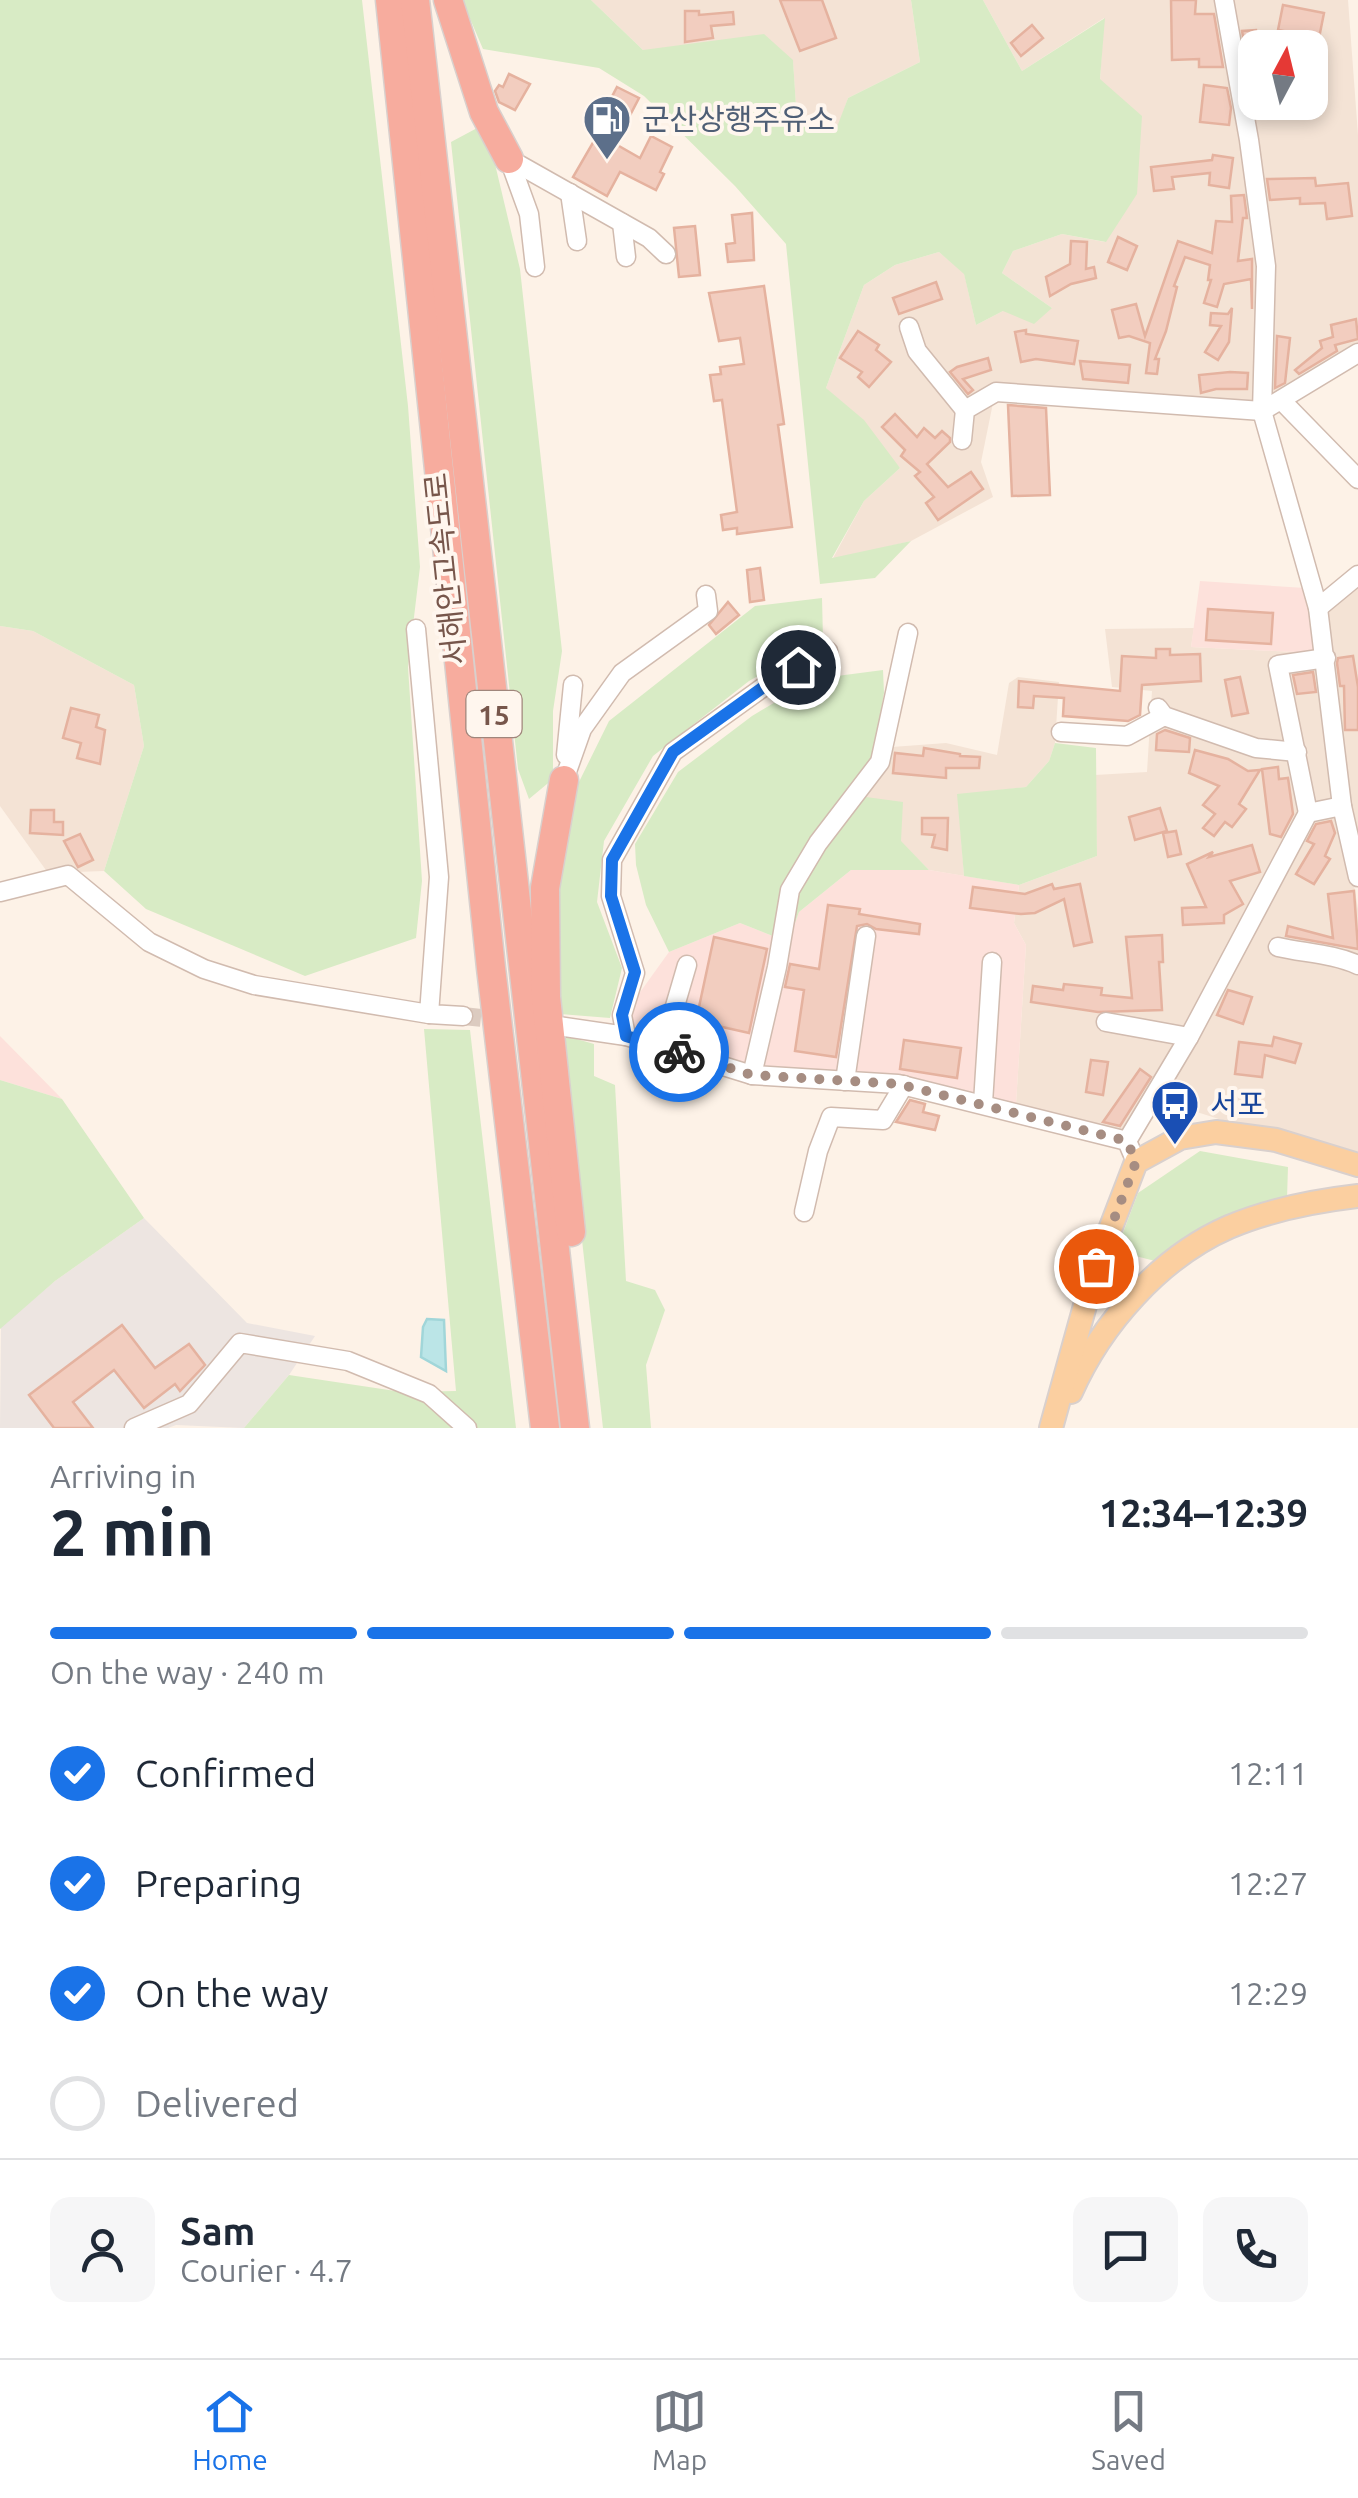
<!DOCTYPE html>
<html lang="en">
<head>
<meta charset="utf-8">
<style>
  :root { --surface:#fff; --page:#f6f6f7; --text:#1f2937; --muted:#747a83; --line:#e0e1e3; --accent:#1a73e8 }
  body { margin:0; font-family:Ubuntu,"Noto Sans KR",sans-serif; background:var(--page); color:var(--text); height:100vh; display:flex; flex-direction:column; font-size:38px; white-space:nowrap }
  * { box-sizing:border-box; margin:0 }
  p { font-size:32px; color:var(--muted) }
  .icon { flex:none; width:55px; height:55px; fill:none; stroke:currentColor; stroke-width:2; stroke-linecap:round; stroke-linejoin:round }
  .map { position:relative; height:1428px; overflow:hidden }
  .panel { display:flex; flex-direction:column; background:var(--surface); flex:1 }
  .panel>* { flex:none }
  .needle { width:65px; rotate:7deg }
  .fabs { position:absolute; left:1238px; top:30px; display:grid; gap:20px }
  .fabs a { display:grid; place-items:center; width:90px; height:90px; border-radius:20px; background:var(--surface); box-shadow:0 5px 15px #0003; font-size:50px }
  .pin { position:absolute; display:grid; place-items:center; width:85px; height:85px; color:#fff; margin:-42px; border:5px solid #fff; border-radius:50%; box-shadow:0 2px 10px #0007 }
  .courier { position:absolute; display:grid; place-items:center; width:100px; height:100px; margin:-50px; border:8px solid #1a73e8; border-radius:50%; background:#fff; color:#222; box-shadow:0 2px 12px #0007 }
  .headline em { font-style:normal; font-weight:600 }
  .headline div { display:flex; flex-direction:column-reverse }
  .headline { display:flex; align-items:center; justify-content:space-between; height:170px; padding:0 50px }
  h1 { font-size:65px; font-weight:600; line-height:75px }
  .bar { display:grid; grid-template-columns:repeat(4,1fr); gap:15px 10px; align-content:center; height:120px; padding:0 50px }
  .bar i { height:12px; border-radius:8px; background:var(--line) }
  .bar .on { background:var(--accent) }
  .bar p { grid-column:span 4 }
  .line { display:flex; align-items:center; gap:25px; padding:0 50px; border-top:2px solid var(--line) }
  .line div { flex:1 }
  .round { display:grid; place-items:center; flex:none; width:105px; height:105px; border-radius:20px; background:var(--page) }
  ol { padding:0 50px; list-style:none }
  li { display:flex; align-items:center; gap:30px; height:110px }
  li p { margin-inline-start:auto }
  li .icon { padding:10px; border-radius:50%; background:var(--accent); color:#fff; stroke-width:4 }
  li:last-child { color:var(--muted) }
  li i { width:55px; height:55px; border:5px solid var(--line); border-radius:50% }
  .menu { display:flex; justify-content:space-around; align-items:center; height:140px; border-top:2px solid var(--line); background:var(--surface); font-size:28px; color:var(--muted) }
  .menu a { display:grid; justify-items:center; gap:5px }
  .menu .on { color:var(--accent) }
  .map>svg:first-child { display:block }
  .residential { fill:#f4e3d5; fill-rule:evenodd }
  .commercial { fill:#fde1db }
  .industrial { fill:#ede5e1 }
  .green { fill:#d8ebc5 }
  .water { fill:#bbe5e7; stroke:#a1d6d9; stroke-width:2.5 }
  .building { fill:#f2cdbf; stroke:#e5b29f; stroke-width:2.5 }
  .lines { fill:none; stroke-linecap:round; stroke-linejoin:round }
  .minor-tunnel { stroke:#dccbc0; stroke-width:18; stroke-dasharray:18 9; stroke-linecap:butt }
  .minor-casing { stroke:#d1bbaf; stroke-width:21 }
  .major-casing { stroke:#d9d0cd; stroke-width:26 }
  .highway-casing { stroke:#d9d0cd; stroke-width:31 }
  .minor { stroke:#fff; stroke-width:18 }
  .major { stroke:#fbcfa0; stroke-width:22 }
  .highway { stroke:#f7ac9e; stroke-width:28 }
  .done { stroke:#a68d82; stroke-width:10; stroke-dasharray:0 18 }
  .route { stroke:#1a73e8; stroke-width:12 }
  .labels { text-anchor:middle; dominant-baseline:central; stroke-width:8; stroke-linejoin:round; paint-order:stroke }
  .shield { fill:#fff6ee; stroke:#a0867c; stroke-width:2.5 }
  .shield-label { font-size:28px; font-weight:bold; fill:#77564b }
  .service-label { font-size:30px; fill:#4e5e75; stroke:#fff6ee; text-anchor:start }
  .street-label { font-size:30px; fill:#77564b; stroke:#fff6ee }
  .transit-label { font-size:30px; fill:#164399; stroke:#fff6ee; text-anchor:start }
</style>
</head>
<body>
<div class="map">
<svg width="1358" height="1428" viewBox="0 0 1358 1428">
  <rect width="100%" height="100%" fill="#fdf2e7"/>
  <g class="residential">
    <polygon points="591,0 911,0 920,62 848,98 838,127 797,121 793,61 643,50"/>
    <path d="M983 0H1348L1358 135V361L1248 418 994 398 981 462 993 497 911 541 832 560 864 501 900 468 826 388 864 285 895 265 939 252 964 273 976 325 1003 311 1052 308 1002 273 1013 251 1062 234 1105 242 1100 80 1104 18 1022 71ZM1255 48H1310V102H1255Z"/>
    <polygon points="1358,581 1358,859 1322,610"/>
    <polygon points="0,626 33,631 134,685 144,746 104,871 48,873 0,806"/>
    <polygon points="1194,628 1191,647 1315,653 1358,909 1358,1153 1257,1131 1165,1102 1145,1102 1126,1136 1016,1104 1026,945 1014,923 1019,885 1097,856 1095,775 1147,772 1152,691 1112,687 1105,629"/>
    <polygon points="1018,677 1059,682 1055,743 1049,761 1026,787 958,795 964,876 929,870 900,841 866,798 892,747 946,743 997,755 1009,683"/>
  </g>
  <g class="commercial">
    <polygon points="1200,581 1305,588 1315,653 1191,647"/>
    <polygon points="851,870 929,870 1019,885 1014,923 1026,945 1016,1104 846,1075 747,1068 629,1032 628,1009 669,952 740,923 788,942 799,912"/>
    <polygon points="0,1036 62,1099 0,1080"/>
  </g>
  <polygon class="industrial" points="144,1218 247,1323 315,1336 289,1375 244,1428 176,1425 168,1428 0,1428 1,1327 55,1281"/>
  <g class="green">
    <polygon points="0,0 362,0 408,406 420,567 408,667 422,881 416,938 305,976 146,909 104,871 144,746 134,685 33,631 0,626"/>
    <polygon points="462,0 591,0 643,50 764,34 793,60 797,121 837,127 848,98 920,62 911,0 983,0 1022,71 1105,18 1100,79 1142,116 1137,194 1106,242 1062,234 1013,251 1002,273 1052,308 1034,324 1003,311 976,325 964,274 939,252 895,265 864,285 826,388 864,420 900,468 864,501 832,558 911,541 875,578 820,584 786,244 735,186 644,96 599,68 483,49"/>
    <polygon points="479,127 495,164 520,269 562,651 553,711 553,779 529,799 518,769 451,142"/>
    <polygon points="822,598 823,639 749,681 653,756 604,841 597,902 622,968 610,1018 560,1014 554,889 578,784 609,721 755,606"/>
    <polygon points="883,670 884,693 866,797 903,802 901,841 929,870 851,870 799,912 788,942 740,923 669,952 646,905 636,865 635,844 678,772 752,716 814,679"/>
    <polygon points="1055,743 1096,748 1097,856 1019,885 964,876 957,794 1026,787 1049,761"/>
    <polygon points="424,1029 470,1030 516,1428 244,1428 289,1375 402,1392 456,1391"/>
    <polygon points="559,1034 594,1044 594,1076 615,1085 626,1281 655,1290 665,1310 646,1365 651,1428 603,1428"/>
    <polygon points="0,1080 62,1099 144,1218 55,1281 0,1329"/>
    <polygon points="1200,1151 1288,1167 1287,1198 1155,1261 1116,1251 1138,1193"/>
  </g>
  <polygon class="water" points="427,1319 444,1320 446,1371 421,1357 423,1327"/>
  <g class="building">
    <polygon points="780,0 822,0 836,38 800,51"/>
    <polygon points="1171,0 1196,0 1195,14 1214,14 1223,67 1199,67 1199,59 1172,60"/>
    <polygon points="1283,5 1324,13 1319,38 1278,30"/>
    <polygon points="685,11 699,11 699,15 733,12 734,24 711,26 713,38 685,42"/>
    <polygon points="1032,25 1043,38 1021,56 1011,43"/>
    <polygon points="1256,30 1259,48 1255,48 1255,59 1247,59 1242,31"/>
    <polygon points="509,74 530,84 515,110 499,102 495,91 499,85 503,87"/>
    <polygon points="1204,85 1227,88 1231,108 1229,125 1200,122"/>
    <polygon points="617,87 639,98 627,121 605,110"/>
    <polygon points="598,134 640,158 651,136 672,147 660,172 664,174 656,190 620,172 607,196 573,177"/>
    <polygon points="1213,155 1233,158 1229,188 1209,185 1210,173 1172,177 1174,189 1154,191 1151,167 1212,160"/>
    <polygon points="1315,178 1316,186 1348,183 1352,216 1327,219 1325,203 1300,204 1300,198 1270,200 1267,179"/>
    <polygon points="1244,195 1247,218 1243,218 1238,261 1252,259 1252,309 1251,279 1224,284 1217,307 1204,303 1211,280 1208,280 1210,265 1185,257 1174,286 1177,287 1166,331 1155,359 1159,359 1157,374 1146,373 1150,343 1129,336 1119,338 1112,310 1136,304 1145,336 1178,241 1212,253 1216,221 1232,222 1231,196"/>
    <polygon points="752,213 754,260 728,262 726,244 735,243 732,215"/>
    <polygon points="695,226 700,275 679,277 674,228"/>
    <polygon points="1118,237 1137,246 1127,270 1108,262"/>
    <polygon points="1071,241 1087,242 1086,269 1094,267 1096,278 1071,284 1050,296 1046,277 1070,264"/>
    <polygon points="936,282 942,299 899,314 893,298"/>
    <polygon points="764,286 784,424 778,425 792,527 737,534 737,528 723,530 721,515 737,512 722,400 714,401 710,375 721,374 720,367 744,364 740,338 719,341 709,293"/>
    <polygon points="1232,308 1229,342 1218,360 1205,352 1221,326 1210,325 1211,313 1228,314"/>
    <polygon points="1356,319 1358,339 1335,345 1337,351 1299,374 1295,370 1322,348 1320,341 1333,337 1331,325"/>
    <polygon points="1026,330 1026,334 1078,341 1074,364 1036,359 1021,362 1015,332"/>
    <polygon points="858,331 879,345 876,350 891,362 869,387 858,377 862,372 840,358"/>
    <polygon points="1277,336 1290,338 1285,383 1275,388"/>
    <polygon points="988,358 991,370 963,379 973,390 968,394 950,372 957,367"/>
    <polygon points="1080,361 1130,365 1128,383 1083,379"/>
    <polygon points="1230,372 1248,373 1247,389 1216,389 1201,393 1199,375"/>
    <polygon points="1008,405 1046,408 1050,495 1012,496"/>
    <polygon points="895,414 917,437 924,428 935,438 942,431 950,438 950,442 927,464 948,487 971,472 983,489 938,520 926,503 934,497 915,476 920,472 901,456 905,450 882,427"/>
    <polygon points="760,568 764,600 750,602 747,570"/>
    <polygon points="728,602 739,615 716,634 709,625"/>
    <polygon points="1208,609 1273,613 1271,644 1206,640"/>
    <polygon points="1156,649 1170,649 1170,655 1200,654 1201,681 1142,685 1140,715 1128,721 1063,716 1064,698 1034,696 1033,708 1018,707 1019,681 1120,691 1122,656 1156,658"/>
    <polygon points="1353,656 1358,687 1358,730 1345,730 1344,686 1340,686 1337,663 1338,658"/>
    <polygon points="1313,672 1316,692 1297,694 1293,675"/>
    <polygon points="1240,677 1248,713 1232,716 1225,680"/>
    <polygon points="71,708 99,715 96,727 105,730 100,764 77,758 81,743 63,738"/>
    <polygon points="1165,730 1190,738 1189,752 1156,750 1157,734"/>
    <polygon points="924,748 960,754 960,756 980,757 979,768 946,768 946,778 893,773 895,753 923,756"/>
    <polygon points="1195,750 1228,759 1248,771 1260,770 1239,804 1246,809 1232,827 1225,822 1214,836 1203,828 1215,814 1203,805 1219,786 1189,773"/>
    <polygon points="1278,767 1279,779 1288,778 1293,814 1281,837 1270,834 1262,769"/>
    <polygon points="1160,808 1167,831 1135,840 1129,817"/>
    <polygon points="31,810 54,810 54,822 63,822 63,835 30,833"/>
    <polygon points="922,818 948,818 947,850 932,847 935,835 922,834"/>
    <polygon points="1331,821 1335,833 1325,856 1330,859 1314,884 1296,874 1314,844 1307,841 1316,824"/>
    <polygon points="1176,831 1181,854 1168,857 1163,833"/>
    <polygon points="80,834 93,860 78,867 64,841"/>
    <polygon points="1252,845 1260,872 1230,881 1243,904 1224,915 1224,923 1183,925 1182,908 1206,907 1187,864 1213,852 1209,857"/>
    <polygon points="1052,884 1054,889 1080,884 1092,942 1074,946 1064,899 1035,913 1021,914 970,908 973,887 1025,894"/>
    <polygon points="1354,891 1358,949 1286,936 1288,926 1333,938 1328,894"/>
    <polygon points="828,905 860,909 859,914 920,924 919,934 876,929 867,924 857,926 836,1057 795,1051 804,990 785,987 790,964 819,969"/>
    <polygon points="1162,935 1163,962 1159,962 1162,1010 1098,1012 1031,1002 1033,986 1063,990 1064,984 1102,988 1101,995 1132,998 1126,937"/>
    <polygon points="714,937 767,949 749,1033 696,1021"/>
    <polygon points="1228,990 1252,997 1243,1024 1217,1015"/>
    <polygon points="1274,1037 1301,1044 1295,1063 1265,1055 1262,1077 1235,1074 1239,1042 1272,1046"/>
    <polygon points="904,1040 961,1048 957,1078 900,1069"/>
    <polygon points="1091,1060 1108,1062 1103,1095 1086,1092"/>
    <polygon points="1140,1069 1151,1077 1120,1126 1103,1122"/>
    <polygon points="910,1100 925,1104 923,1112 939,1116 935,1130 896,1122"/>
    <polygon points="122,1325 155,1368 189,1344 205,1365 180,1391 175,1384 144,1408 114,1370 73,1402 93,1428 54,1428 29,1395"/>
  </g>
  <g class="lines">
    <polyline class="minor-tunnel" points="463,1016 538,1024"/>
    <g class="minor-casing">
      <g id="minor">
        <polyline points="1224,0 1249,140 1266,266 1262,411 1318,608 1342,806 1358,877"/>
        <polyline points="509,159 649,238 666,254"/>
        <polyline points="509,159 529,214 535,267"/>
        <polyline points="570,193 577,241"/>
        <polyline points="622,223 626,257"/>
        <polyline points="909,327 917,351 965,410"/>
        <polyline points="1281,400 1358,479"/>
        <polyline points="962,440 965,410 996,392 1262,411 1358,353"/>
        <polyline points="1318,608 1358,575"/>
        <polyline points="416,629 439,877 429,1014 463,1016"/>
        <polyline points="828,651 769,683 673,752 612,860 611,896 635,973 622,1015 626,1036 752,1075 898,1084 1127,1141 1136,1162"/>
        <polyline points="1158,708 1164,716 1256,748 1297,752"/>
        <polyline points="1061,732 1127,736 1164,716"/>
        <polyline points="566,755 573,685"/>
        <polyline points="564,780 582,729 622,673 708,611 706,595"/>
        <polyline points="1308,813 1278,665 1326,658"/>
        <polyline points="0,892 68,875 149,942 204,969 254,985 429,1014"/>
        <path d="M1278 947C1304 953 1334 954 1358 965"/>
        <polyline points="1106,1022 1189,1037"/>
        <polyline points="558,1026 626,1036"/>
        <polyline points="663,1047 687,965"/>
        <polyline points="752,1075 777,967 790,890 818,843 880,762 908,633"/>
        <polyline points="845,1081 866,936"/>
        <polyline points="983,1103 992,962"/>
        <polyline points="1127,1141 1189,1037 1308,813 1342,806"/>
        <polyline points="804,1212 818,1151 831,1117 883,1120 904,1085"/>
        <polyline points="134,1428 189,1404 240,1343 348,1361 429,1394 467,1428"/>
      </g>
    </g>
    <g class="major-casing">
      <g id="major">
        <path d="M1071 1392C1101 1324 1160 1257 1229 1227 1269 1210 1315 1201 1358 1196"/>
        <polyline points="1051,1428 1096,1266 1136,1162 1180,1138 1216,1132 1276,1140 1358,1165"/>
      </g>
    </g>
    <g class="highway-casing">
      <g id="highway">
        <polyline points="390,0 491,968 545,1428"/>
        <polyline points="415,0 575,1428"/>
        <polyline points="448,0 484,112 509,159"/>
        <polyline points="564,780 545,888 546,997 571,1232"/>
      </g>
    </g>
    <use href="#minor" class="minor"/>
    <use href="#major" class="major"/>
    <use href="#highway" class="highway"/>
  </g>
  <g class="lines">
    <polyline class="done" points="679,1052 752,1075 898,1084 1127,1141 1136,1162 1096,1266"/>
    <polyline class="route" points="679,1052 626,1036 622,1015 635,972 611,896 612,860 673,752 769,683 798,667"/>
  </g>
  <defs>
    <g id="fuel-pin" transform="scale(2.5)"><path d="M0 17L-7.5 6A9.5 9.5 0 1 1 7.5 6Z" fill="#5c6f8a" stroke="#fff6ee"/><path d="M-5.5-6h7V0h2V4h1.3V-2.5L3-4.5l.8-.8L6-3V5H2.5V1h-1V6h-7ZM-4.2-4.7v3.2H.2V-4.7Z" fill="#fff"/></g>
    <g id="bus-pin" transform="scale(2.5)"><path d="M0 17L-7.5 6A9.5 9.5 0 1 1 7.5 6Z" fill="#1a4fb4" stroke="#fff6ee"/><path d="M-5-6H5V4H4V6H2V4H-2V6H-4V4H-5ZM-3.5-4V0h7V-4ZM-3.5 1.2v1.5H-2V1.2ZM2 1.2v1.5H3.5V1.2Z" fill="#fff"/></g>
  </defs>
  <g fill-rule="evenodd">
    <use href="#fuel-pin" x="607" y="119"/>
    <use href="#bus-pin" x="1175" y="1104"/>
  </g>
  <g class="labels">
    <rect class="shield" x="466.5" y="691" width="55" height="46" rx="8"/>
    <g class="shield-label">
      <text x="494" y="714">15</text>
    </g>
    <g class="service-label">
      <text x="642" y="119">군산상행주유소</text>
    </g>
    <g class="street-label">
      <text transform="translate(445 569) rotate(-96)">서해안고속도로</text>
    </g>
    <g class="transit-label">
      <text x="1210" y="1104">서포</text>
    </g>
  </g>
</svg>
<div class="fabs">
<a><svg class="needle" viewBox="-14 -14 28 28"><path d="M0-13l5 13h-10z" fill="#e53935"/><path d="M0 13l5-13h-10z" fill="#747a83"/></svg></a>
</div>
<div class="pin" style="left:1096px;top:1266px;background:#ea580c"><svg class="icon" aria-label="bag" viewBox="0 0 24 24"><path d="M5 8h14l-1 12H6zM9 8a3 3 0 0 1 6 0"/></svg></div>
<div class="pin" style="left:798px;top:667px;background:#1f2937"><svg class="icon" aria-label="home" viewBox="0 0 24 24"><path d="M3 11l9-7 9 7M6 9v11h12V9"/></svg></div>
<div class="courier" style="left:679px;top:1052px"><svg class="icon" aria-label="bike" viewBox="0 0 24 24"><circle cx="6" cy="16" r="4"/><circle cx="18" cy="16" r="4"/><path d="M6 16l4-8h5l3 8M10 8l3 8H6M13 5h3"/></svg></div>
</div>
<section class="panel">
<div class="headline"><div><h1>2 min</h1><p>Arriving in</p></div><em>12:34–12:39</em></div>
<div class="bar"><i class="on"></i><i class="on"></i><i class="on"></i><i></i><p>On the way · 240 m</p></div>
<ol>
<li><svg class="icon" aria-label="check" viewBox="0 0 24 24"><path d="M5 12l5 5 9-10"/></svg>Confirmed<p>12:11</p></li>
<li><svg class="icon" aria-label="check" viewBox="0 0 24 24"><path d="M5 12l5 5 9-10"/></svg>Preparing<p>12:27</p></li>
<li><svg class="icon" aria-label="check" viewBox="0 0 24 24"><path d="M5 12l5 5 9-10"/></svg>On the way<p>12:29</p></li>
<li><i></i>Delivered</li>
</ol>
<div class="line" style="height:180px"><a class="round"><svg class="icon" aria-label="person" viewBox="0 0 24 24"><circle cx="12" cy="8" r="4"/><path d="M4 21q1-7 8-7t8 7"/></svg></a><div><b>Sam</b><p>Courier · 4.7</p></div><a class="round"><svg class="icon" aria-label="chat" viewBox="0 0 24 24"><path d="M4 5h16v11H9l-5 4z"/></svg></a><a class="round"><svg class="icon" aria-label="phone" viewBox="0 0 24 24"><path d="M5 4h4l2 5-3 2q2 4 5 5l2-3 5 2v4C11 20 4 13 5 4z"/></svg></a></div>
</section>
<nav class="menu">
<a class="on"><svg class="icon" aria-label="home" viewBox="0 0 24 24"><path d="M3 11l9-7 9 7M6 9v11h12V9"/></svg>Home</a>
<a><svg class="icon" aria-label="map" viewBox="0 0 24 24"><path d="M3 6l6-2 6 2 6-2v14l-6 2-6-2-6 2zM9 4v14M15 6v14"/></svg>Map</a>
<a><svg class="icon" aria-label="saved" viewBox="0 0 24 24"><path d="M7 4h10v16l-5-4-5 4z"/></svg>Saved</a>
</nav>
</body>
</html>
